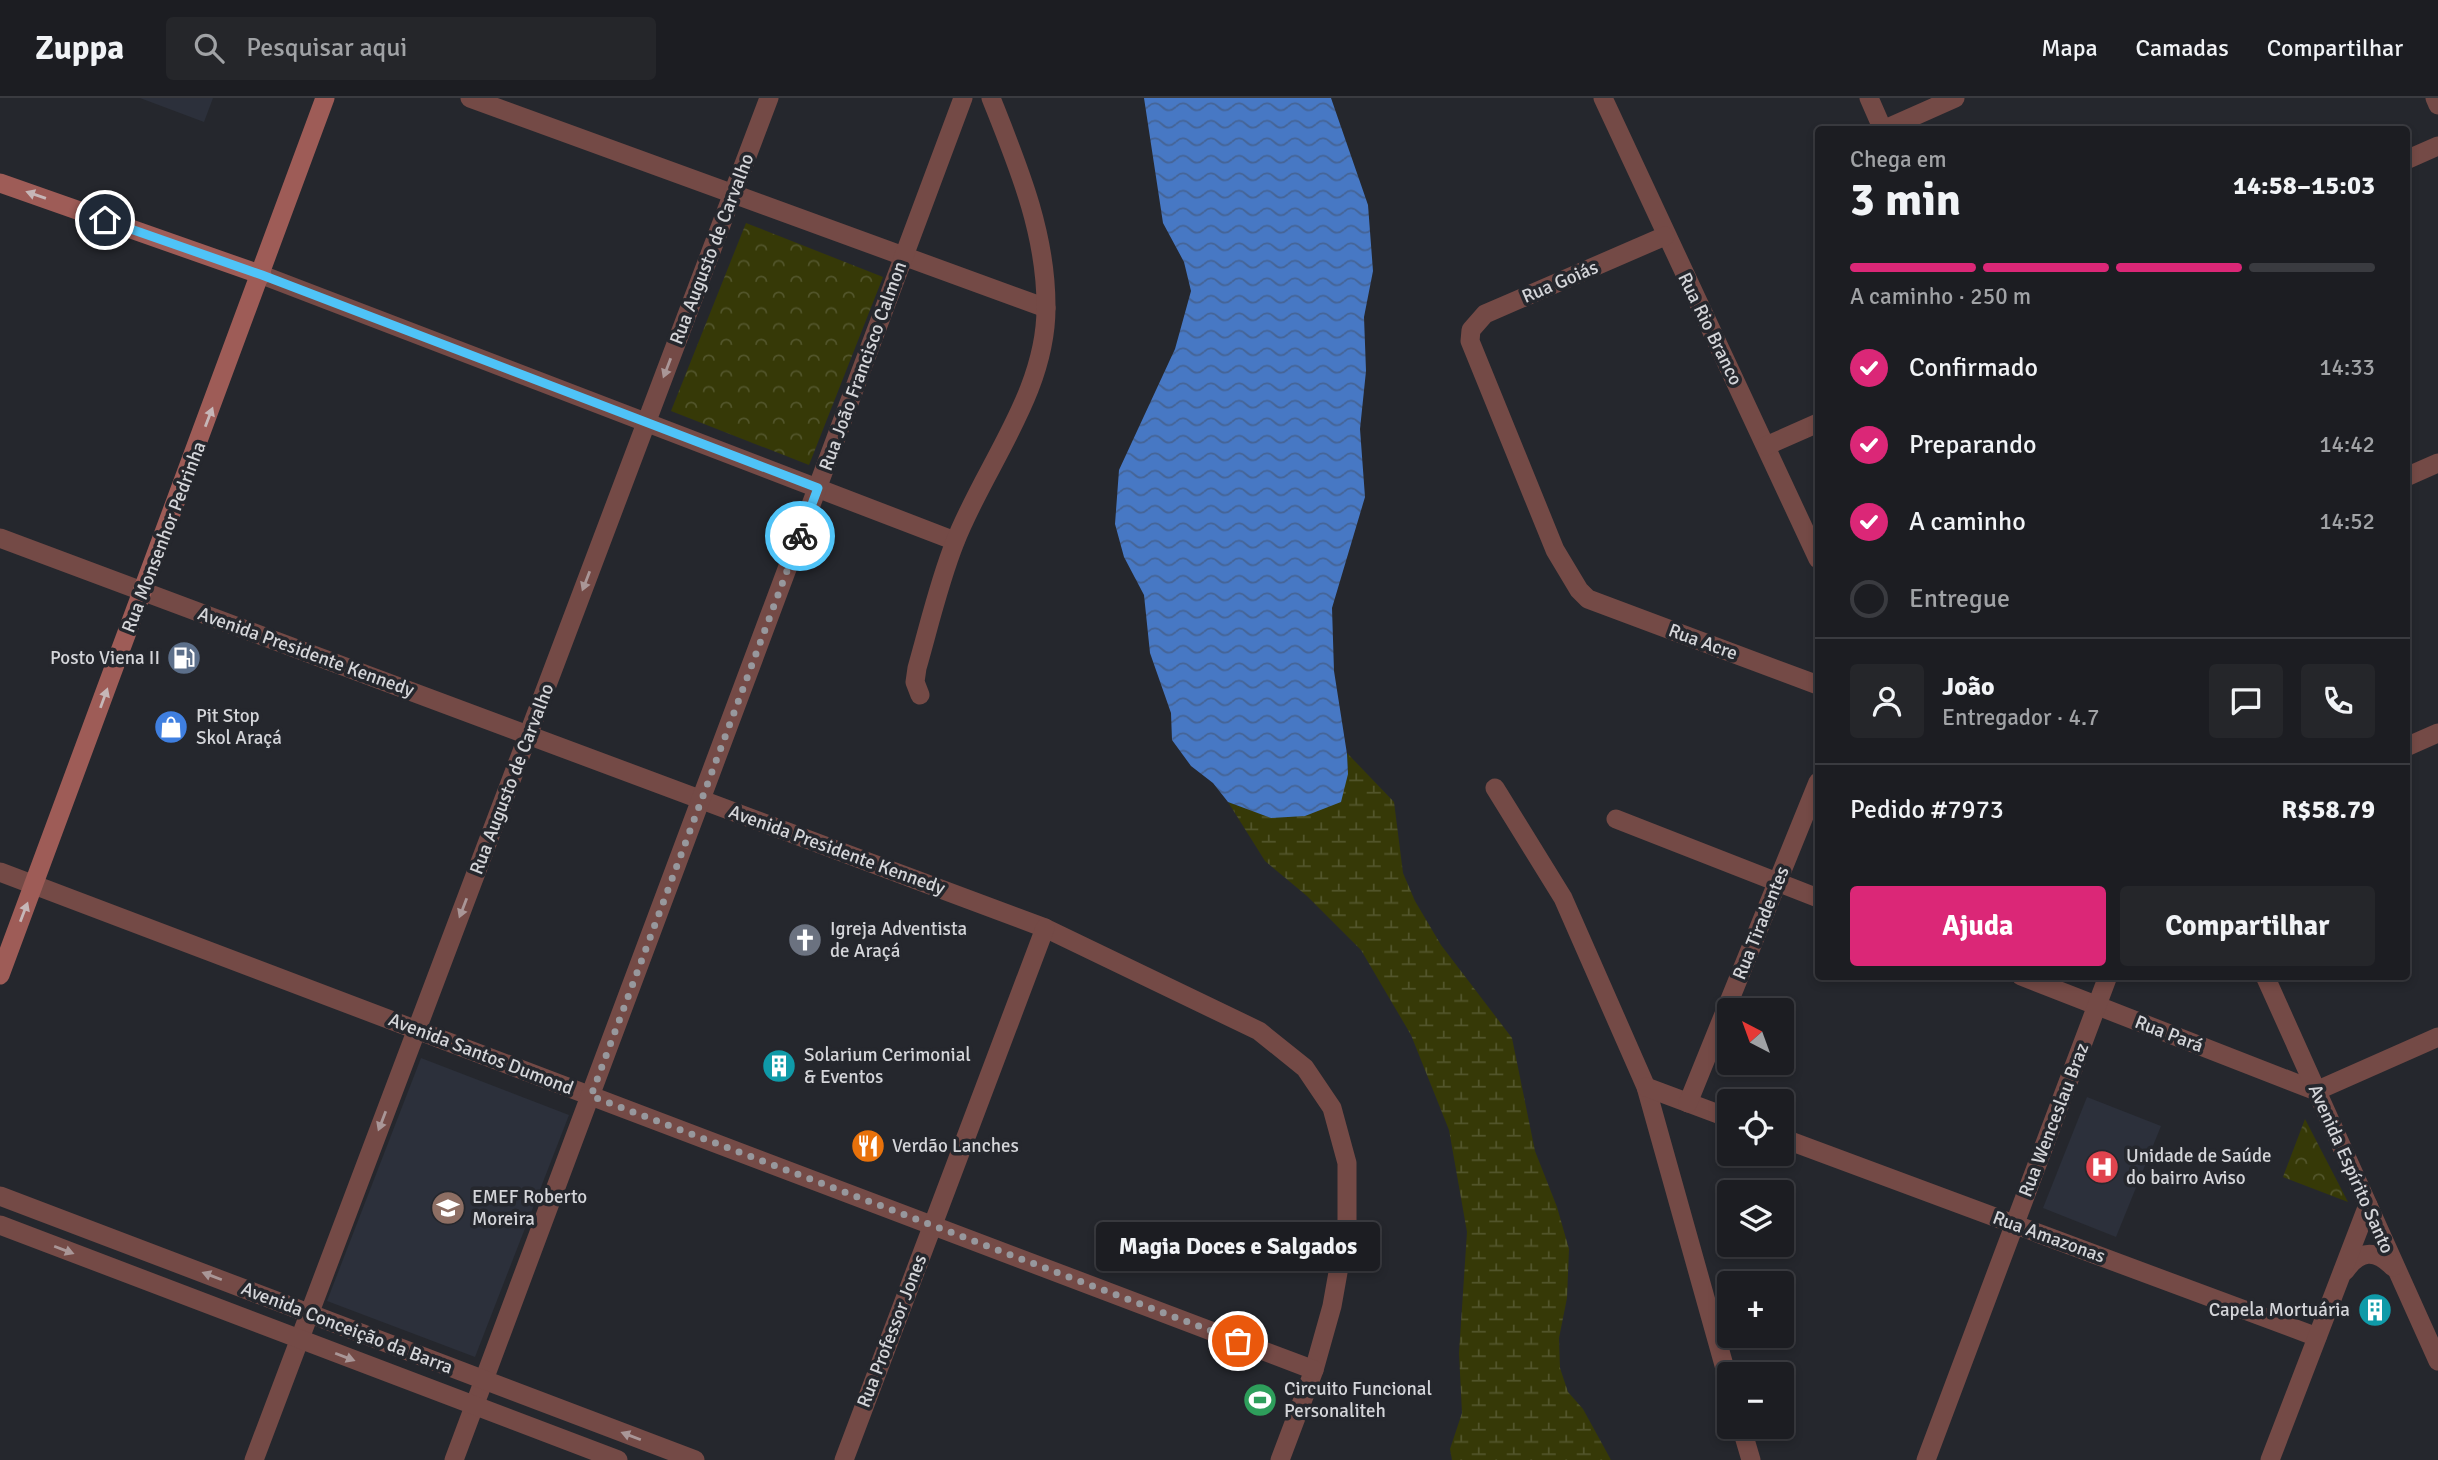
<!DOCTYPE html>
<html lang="pt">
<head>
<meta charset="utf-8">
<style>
  :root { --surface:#1c1d22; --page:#25262a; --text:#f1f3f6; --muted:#a0a2a5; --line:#3a3b40; --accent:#db2777 }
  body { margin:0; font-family:Signika,sans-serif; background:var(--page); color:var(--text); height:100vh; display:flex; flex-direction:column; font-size:26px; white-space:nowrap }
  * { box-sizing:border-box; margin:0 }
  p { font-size:23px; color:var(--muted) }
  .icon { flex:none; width:38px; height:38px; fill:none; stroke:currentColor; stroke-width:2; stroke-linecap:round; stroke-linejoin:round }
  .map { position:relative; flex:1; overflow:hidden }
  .drawer { position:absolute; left:1815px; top:28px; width:595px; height:854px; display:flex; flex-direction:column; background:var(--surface); border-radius:7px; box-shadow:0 4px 10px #0003,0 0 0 2px var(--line) }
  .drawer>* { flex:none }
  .needle { width:46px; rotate:319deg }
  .tools { position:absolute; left:1717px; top:900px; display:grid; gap:14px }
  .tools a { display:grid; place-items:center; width:77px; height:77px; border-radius:7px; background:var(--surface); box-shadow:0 4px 10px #0003,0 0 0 2px var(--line); font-size:35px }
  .pin { position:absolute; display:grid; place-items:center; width:60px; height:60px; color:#fff; margin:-30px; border:4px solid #fff; border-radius:50%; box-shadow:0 2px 7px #0007 }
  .courier { position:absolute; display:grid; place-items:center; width:70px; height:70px; margin:-35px; border:5px solid #4fc3f7; border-radius:50%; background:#fff; color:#222; box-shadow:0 2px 9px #0007 }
  .bubble { position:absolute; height:49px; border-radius:7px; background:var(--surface); box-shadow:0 4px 10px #0003,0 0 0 2px var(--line); font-size:23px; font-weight:700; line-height:49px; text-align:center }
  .overview em { font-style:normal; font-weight:700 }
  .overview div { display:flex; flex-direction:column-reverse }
  .overview { display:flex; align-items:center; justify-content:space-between; height:119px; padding:0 35px }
  h1 { font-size:46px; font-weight:700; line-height:52px }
  .bar { display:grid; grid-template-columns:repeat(4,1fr); gap:10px 7px; align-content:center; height:84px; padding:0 35px }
  .bar i { height:9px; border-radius:5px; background:var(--line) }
  .bar .on { background:var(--accent) }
  .bar p { grid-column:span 4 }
  .line { display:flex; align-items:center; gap:18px; padding:0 35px; border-top:2px solid var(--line) }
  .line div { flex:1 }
  .round { display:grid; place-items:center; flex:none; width:74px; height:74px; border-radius:7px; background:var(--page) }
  ol { padding:0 35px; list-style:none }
  li { display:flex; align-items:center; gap:21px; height:77px }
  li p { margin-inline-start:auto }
  li .icon { padding:7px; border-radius:50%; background:var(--accent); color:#fff; stroke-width:4 }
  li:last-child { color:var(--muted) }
  li i { width:38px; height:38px; border:4px solid var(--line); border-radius:50% }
  .action { display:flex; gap:14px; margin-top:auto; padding:14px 35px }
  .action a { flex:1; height:80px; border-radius:7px; background:var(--accent); color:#fff; font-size:28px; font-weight:700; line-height:80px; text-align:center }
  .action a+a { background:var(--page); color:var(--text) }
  header { display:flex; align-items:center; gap:42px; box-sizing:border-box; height:98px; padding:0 35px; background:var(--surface); border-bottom:2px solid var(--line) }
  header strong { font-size:33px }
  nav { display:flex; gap:38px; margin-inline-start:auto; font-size:24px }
  .search { width:490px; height:63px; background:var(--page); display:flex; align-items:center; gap:18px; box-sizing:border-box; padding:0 24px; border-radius:7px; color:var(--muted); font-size:26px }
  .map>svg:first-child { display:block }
  .built { fill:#2c303b }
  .wetland { fill:url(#wetland-marsh) }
  .park { fill:url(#park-crowns) }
  .water { fill:url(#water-waves) }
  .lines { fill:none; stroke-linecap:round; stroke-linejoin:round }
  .minor { stroke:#744a46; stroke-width:19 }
  .tertiary { stroke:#744a46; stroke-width:19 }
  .secondary { stroke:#9e5c57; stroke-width:19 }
  .oneway { fill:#c6b7b8 }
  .oneway2 { fill:#a99697 }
  .done { stroke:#97989d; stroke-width:7; stroke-dasharray:0 12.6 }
  .route { stroke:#4fc3f7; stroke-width:9 }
  .labels { text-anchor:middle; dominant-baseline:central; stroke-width:7; stroke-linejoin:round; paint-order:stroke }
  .street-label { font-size:19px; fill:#d4d5d9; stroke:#25272d }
  .poi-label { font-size:19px; fill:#d4d5d9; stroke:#25272d; text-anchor:start }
</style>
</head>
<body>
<header>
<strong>Zuppa</strong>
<div class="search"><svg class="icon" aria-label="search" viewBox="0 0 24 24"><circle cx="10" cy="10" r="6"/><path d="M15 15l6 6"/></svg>Pesquisar aqui</div>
<nav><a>Mapa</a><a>Camadas</a><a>Compartilhar</a></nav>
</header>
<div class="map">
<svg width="2438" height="1362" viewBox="0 0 2438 1362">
  <defs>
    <pattern id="wetland-marsh" width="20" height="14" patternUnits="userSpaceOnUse" patternTransform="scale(1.75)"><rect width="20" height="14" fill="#363907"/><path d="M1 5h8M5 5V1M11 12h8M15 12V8" fill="none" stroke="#52552b"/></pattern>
    <pattern id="park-crowns" width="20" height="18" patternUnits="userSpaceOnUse" patternTransform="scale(1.75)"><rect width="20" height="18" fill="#363907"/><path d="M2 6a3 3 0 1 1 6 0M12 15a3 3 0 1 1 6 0" fill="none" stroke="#52552b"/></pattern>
    <pattern id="water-waves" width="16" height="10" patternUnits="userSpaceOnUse" patternTransform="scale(1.75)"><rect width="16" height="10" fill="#4778c4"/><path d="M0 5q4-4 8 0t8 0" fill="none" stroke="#456496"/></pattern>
  </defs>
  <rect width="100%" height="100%" fill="#25272d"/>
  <g class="built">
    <polygon points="140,0 213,0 204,24"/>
    <polygon points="421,960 569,1017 475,1259 327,1203"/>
    <polygon points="2087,999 2161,1028 2116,1139 2043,1110"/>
  </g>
  <polygon class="wetland" points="1347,655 1394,704 1403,775 1415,803 1441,847 1512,940 1535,1053 1557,1109 1569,1151 1567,1200 1559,1240 1560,1270 1568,1294 1583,1311 1611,1362 1452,1362 1450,1351 1462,1315 1459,1255 1467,1134 1449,1032 1411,937 1361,852 1307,798 1265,763 1228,704 1272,720 1348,676"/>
  <g class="park">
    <polygon points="746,125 883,179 809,367 671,313"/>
    <polygon points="2305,1021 2348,1104 2283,1079"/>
  </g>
  <polygon class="water" points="1144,0 1331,0 1368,107 1373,173 1364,219 1366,273 1360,331 1365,399 1332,510 1334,573 1347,656 1348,676 1341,704 1305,718 1271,720 1228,704 1213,685 1191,668 1172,642 1171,615 1150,555 1144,497 1124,459 1115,426 1119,372 1175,251 1191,193 1184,164 1163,125"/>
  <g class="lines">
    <g class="minor">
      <polyline points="470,0 1046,210"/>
      <polyline points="1603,0 1818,461"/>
      <polyline points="1869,0 1883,32 1955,0"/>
      <polyline points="2435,0 2438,7"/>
      <polyline points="2406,62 2438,48"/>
      <polyline points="1665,138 1485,216 1471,232 1470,243 1555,452 1579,492 1588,501 1818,587"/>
      <polyline points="262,177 955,443"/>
      <polyline points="1766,348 1818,325"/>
      <polyline points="2406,379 2438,365"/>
      <polyline points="0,440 1045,830 1259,933 1305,970 1332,1010 1347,1065 1347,1124 1332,1208 1314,1272 1280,1362"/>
      <path d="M920 597 915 584 917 570C929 528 939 484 955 444 985 367 1047 294 1046 208 1046 134 1018 68 991 0"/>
      <polyline points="2406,649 2438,635"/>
      <polyline points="1495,690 1563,800 1646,989 1729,1285"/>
      <polyline points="1616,721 1818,800"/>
      <polyline points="0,774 1314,1272"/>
      <polyline points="2021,878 2316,993 2438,939"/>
      <polyline points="2265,878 2438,1263"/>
      <polyline points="1646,989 1729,1020"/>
      <polyline points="1688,1005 1818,684"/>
      <polyline points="1782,1040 2317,1239"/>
      <path d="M2345 1173C2360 1152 2375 1151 2393 1169"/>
      <polyline points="1741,1328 1751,1362"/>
      <polyline points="254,1362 769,0"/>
      <polyline points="454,1362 963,0"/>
      <polyline points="844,1362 1045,830"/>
      <polyline points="1926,1362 2108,878"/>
      <polyline points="2270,1362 2368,1107"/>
    </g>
    <g class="tertiary">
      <polyline points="0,1098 695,1362"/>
      <polyline points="0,1127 618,1362"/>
    </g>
    <g class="secondary">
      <polyline points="0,85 262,177"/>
      <polyline points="0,877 325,0"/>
    </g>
  </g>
  <defs><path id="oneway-solid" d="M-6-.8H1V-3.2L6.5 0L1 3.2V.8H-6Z" transform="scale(1.75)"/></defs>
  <g class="oneway">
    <use href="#oneway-solid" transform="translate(36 97) rotate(-161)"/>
    <use href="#oneway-solid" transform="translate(209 319) rotate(-69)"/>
    <use href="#oneway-solid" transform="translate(104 600) rotate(-70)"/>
    <use href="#oneway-solid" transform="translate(24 814) rotate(-69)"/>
  </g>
  <g class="oneway2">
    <use href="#oneway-solid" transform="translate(667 270) rotate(111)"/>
    <use href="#oneway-solid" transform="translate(586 483) rotate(111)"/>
    <use href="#oneway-solid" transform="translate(463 810) rotate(111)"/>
    <use href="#oneway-solid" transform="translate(382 1023) rotate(111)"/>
    <use href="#oneway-solid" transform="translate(64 1152) rotate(21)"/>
    <use href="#oneway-solid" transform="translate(212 1178) rotate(-159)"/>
    <use href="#oneway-solid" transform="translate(345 1259) rotate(21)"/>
    <use href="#oneway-solid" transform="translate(631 1338) rotate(-159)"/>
  </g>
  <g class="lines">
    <polyline class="done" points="800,438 591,998 1238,1243"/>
    <polyline class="route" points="105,122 262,177 818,390 800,438"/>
  </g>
  <defs>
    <g id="fuel-disc" transform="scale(1.75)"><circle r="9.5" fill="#5c6f8a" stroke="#25272d"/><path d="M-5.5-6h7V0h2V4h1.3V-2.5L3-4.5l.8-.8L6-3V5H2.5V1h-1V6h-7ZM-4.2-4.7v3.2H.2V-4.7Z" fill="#fff"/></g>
    <g id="shop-disc" transform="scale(1.75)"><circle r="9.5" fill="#3f7fe0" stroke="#25272d"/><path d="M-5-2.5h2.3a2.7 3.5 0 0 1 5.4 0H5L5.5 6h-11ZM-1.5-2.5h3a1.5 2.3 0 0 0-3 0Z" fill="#fff"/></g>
    <g id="church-disc" transform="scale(1.75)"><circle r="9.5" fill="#6b7280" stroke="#25272d"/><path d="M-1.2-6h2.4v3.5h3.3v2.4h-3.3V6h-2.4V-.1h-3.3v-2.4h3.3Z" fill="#fff"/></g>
    <g id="building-disc" transform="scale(1.75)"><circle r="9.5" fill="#0f9aa8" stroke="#25272d"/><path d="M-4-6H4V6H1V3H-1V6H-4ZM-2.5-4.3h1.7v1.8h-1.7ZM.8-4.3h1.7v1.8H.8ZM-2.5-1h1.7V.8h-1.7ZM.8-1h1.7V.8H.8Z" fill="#fff"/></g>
    <g id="restaurant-disc" transform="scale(1.75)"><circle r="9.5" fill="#e8710a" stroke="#25272d"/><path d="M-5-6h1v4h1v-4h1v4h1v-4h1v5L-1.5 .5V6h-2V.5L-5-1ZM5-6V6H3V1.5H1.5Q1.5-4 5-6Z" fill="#fff"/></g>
    <g id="hospital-disc" transform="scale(1.75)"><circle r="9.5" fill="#e0444e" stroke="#25272d"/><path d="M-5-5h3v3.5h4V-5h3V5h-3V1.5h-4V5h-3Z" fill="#fff"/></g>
    <g id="school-disc" transform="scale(1.75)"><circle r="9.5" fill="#8d6e63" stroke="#25272d"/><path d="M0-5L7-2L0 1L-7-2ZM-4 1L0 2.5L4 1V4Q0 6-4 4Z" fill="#fff"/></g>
    <g id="stadium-disc" transform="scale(1.75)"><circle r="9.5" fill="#2e9e5b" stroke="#25272d"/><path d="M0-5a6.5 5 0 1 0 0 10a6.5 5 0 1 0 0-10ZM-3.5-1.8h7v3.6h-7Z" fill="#fff"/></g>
  </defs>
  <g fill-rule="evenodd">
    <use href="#fuel-disc" x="184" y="560"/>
    <use href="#shop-disc" x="171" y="629"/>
    <use href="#church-disc" x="805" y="842"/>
    <use href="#building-disc" x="779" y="968"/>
    <use href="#restaurant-disc" x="868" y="1048"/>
    <use href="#hospital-disc" x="2102" y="1069"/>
    <use href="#school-disc" x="448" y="1110"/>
    <use href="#building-disc" x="2375" y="1212"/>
    <use href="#stadium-disc" x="1260" y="1302"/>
  </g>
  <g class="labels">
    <g class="street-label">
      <text transform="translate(712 151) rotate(-69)">Rua Augusto de Carvalho</text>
      <text transform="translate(1560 184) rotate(-23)">Rua Goiás</text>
      <text transform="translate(1710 231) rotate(64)">Rua Rio Branco</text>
      <text transform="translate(863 268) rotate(-70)">Rua João Francisco Calmon</text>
      <text transform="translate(164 439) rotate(-69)">Rua Monsenhor Pedrinha</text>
      <text transform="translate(1703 544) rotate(20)">Rua Acre</text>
      <text transform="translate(306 554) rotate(20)">Avenida Presidente Kennedy</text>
      <text transform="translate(512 681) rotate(-69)">Rua Augusto de Carvalho</text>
      <text transform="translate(837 752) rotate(20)">Avenida Presidente Kennedy</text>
      <text transform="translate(1761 825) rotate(-68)">Rua Tiradentes</text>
      <text transform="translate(2169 936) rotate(21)">Rua Pará</text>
      <text transform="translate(481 956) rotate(21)">Avenida Santos Dumond</text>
      <text transform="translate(2054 1022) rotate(-69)">Rua Wenceslau Braz</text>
      <text transform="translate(2351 1071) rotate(66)">Avenida Espírito Santo</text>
      <text transform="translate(2049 1139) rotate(20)">Rua Amazonas</text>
      <text transform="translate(347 1230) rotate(21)">Avenida Conceição da Barra</text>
      <text transform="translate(892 1233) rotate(-69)">Rua Professor Jones</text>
    </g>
    <g class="poi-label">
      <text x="160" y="560" text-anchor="end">Posto Viena II</text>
      <text x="196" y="618">Pit Stop<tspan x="196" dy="22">Skol Araçá</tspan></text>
      <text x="830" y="831">Igreja Adventista<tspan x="830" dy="22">de Araçá</tspan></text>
      <text x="804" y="957">Solarium Cerimonial<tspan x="804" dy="22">&amp; Eventos</tspan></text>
      <text x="892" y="1048">Verdão Lanches</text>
      <text x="2126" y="1058">Unidade de Saúde<tspan x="2126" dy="22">do bairro Aviso</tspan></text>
      <text x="472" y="1099">EMEF Roberto<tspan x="472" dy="22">Moreira</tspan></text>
      <text x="2350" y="1212" text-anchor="end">Capela Mortuária</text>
      <text x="1284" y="1291">Circuito Funcional<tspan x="1284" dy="22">Personaliteh</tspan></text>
    </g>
  </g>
</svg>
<div class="tools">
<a><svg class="needle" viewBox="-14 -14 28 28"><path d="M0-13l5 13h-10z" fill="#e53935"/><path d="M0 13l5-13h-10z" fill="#a0a2a5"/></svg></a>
<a><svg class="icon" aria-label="locate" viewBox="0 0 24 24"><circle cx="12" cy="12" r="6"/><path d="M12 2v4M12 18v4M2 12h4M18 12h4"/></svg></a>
<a><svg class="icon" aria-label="layers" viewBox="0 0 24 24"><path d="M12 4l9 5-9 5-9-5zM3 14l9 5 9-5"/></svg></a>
<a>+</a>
<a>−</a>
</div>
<div class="pin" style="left:1238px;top:1243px;background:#ea580c"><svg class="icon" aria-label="bag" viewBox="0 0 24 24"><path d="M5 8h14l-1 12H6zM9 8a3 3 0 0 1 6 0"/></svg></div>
<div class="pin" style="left:105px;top:122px;background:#1f2937"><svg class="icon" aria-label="home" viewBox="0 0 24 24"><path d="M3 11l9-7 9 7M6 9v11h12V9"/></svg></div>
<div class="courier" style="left:800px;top:438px"><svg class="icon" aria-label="bike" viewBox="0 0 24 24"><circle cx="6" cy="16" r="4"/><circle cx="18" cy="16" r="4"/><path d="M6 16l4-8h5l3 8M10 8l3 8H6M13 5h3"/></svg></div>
<div class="bubble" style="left:1096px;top:1124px;width:284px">Magia Doces e Salgados</div>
<section class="drawer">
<div class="overview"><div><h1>3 min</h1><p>Chega em</p></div><em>14:58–15:03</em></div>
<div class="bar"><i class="on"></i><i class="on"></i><i class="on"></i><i></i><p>A caminho · 250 m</p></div>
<ol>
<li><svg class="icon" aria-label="check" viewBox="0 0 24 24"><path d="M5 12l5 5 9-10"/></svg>Confirmado<p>14:33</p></li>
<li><svg class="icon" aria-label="check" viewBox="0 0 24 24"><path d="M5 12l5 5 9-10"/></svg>Preparando<p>14:42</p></li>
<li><svg class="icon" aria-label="check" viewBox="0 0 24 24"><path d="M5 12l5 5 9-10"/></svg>A caminho<p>14:52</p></li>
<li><i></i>Entregue</li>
</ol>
<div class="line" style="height:126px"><a class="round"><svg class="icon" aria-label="person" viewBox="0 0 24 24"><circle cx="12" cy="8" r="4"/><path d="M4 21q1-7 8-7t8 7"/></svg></a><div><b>João</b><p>Entregador · 4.7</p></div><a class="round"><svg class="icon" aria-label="chat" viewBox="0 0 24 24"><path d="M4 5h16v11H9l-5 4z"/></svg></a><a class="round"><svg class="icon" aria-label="phone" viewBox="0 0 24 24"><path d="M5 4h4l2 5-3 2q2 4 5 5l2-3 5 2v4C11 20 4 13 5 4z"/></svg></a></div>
<div class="line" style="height:91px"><div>Pedido #7973</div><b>R$58.79</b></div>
<div class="action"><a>Ajuda</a><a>Compartilhar</a></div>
</section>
</div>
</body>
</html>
